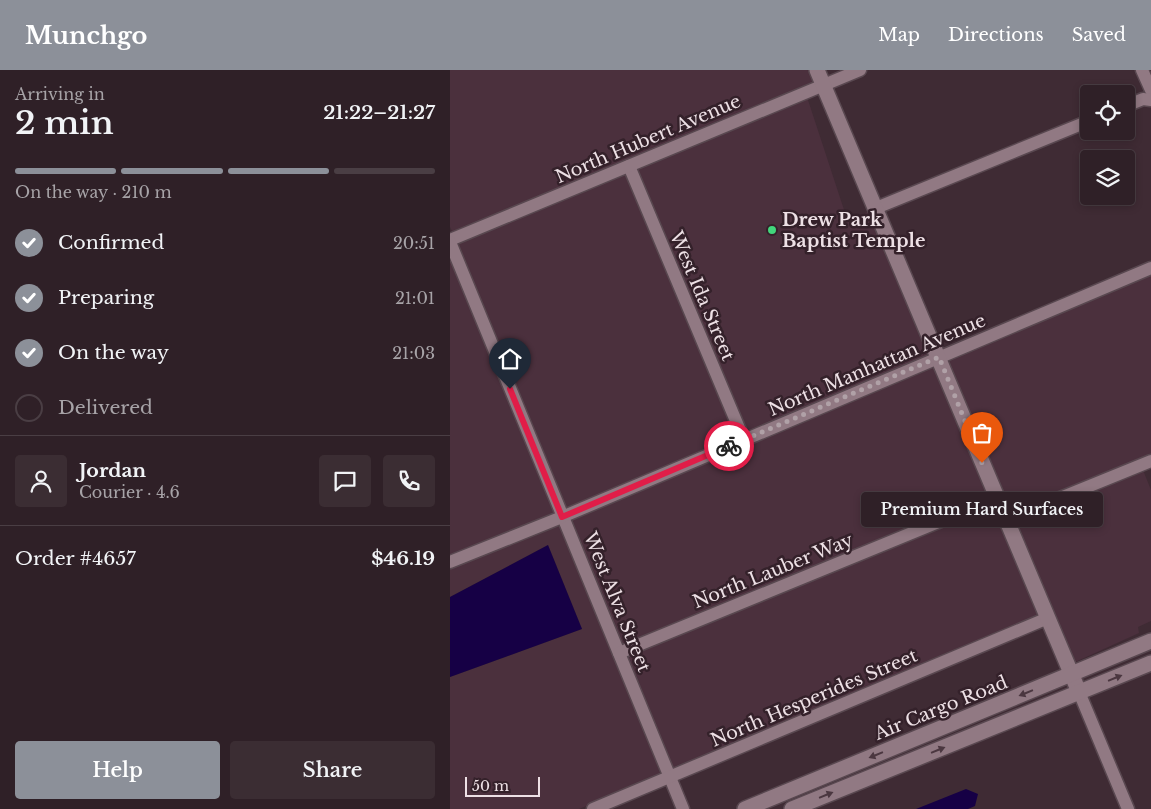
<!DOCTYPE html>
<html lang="en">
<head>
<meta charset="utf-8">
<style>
  :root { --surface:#2f2027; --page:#3b2d33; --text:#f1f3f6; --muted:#a7a3a7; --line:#4a3e44; --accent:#8c9099 }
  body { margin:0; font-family:"Libre Baskerville",serif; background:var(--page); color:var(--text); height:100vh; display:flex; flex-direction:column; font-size:19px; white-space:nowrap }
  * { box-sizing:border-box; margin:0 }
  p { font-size:16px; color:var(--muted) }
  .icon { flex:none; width:28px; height:28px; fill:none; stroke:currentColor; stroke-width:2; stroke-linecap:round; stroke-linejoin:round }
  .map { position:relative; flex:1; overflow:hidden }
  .sheet { display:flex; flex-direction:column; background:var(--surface); width:450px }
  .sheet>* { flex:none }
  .fabs { position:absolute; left:630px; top:15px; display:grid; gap:10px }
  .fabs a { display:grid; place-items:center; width:55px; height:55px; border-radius:5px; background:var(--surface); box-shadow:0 2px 8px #0003,0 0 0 1px var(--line); font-size:25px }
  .scale { position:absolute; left:15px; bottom:12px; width:75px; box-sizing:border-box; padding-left:5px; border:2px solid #ede0e5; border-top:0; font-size:14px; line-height:18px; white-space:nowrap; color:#ede0e5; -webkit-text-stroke:4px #34212a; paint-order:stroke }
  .pin { position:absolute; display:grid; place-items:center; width:42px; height:42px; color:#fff; margin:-51px -21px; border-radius:50% 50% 50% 0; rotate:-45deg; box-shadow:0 0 5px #0007 }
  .pin .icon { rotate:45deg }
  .courier { position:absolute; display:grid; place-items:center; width:50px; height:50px; margin:-25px; border:4px solid #e11d48; border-radius:50%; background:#fff; color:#222; box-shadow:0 1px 6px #0007 }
  .bubble { position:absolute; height:35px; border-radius:5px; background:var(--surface); box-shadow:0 2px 8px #0003,0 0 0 1px var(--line); font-size:16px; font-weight:600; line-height:35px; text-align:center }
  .summary em { font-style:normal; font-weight:600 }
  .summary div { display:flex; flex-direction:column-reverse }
  .summary { display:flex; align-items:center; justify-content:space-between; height:85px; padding:0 15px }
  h1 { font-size:32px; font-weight:600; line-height:38px }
  .bar { display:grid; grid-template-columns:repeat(4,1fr); gap:8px 5px; align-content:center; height:60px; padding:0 15px }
  .bar i { height:6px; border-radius:4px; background:var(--line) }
  .bar .on { background:var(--accent) }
  .bar p { grid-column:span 4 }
  .line { display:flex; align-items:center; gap:12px; padding:0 15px; border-top:1px solid var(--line) }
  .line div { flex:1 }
  .round { display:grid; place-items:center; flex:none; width:52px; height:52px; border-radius:5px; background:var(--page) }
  ol { padding:0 15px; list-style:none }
  li { display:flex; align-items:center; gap:15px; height:55px }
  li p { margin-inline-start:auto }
  li .icon { padding:5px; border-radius:50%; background:var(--accent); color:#fff; stroke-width:4 }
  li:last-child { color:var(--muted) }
  li i { width:28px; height:28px; border:2px solid var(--line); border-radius:50% }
  .action { display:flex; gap:10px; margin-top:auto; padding:10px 15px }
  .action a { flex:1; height:58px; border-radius:5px; background:var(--accent); color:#fff; font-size:20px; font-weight:600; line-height:58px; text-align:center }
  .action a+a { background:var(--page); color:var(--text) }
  header { display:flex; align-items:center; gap:30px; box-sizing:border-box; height:70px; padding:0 25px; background:var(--accent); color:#fff }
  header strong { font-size:24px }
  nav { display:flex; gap:28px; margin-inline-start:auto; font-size:18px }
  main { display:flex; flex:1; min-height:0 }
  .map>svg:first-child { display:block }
  .built { fill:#4b303d }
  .water { fill:#160045 }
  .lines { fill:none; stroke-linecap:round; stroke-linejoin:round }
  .minor-casing { stroke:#594850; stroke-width:15 }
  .tertiary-casing { stroke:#594850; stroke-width:18 }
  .minor { stroke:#917983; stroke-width:12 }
  .tertiary { stroke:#917983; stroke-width:15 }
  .oneway { fill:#4b3740 }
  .done { stroke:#b0a1a7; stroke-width:5; stroke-dasharray:0 9 }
  .route { stroke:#e11d48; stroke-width:6 }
  .poi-dot { fill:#42d77c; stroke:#34212a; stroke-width:2 }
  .labels { text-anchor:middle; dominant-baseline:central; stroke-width:5; stroke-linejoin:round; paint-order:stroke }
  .street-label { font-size:18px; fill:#ede0e5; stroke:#34212a }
  .poi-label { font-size:18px; font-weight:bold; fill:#ede0e5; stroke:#34212a; text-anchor:start }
</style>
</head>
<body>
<header>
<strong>Munchgo</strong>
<nav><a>Map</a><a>Directions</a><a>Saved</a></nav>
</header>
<main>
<section class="sheet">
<div class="summary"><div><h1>2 min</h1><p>Arriving in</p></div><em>21:22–21:27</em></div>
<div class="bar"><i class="on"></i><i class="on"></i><i class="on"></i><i></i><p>On the way · 210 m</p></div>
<ol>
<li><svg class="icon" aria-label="check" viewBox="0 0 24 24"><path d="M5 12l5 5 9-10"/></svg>Confirmed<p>20:51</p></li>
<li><svg class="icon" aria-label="check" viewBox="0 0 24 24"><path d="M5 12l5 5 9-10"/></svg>Preparing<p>21:01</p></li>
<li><svg class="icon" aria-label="check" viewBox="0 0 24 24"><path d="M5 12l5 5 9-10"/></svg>On the way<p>21:03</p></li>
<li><i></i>Delivered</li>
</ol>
<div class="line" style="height:90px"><a class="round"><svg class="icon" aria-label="person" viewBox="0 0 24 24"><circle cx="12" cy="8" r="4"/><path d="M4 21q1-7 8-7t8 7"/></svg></a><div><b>Jordan</b><p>Courier · 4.6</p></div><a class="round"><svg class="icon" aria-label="chat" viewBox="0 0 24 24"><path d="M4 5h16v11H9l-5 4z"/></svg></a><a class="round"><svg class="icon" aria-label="phone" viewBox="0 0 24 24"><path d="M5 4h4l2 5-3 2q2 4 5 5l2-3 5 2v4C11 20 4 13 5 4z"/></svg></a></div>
<div class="line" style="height:65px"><div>Order #4657</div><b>$46.19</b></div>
<div class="action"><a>Help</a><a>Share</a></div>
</section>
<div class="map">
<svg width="701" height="739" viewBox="0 0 701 739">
  <rect width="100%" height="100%" fill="#3f2b34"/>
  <g class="built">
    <polygon points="0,0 361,0 365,11 3,163 0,157"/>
    <polygon points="357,27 397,149 421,141 481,285 297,363 186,99"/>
    <polygon points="175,103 287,367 116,440 7,173"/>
    <polygon points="0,188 105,444 0,486"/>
    <polygon points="701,204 701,385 560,443 496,290"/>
    <polygon points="485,294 539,426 172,576 120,449"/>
    <polygon points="693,400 701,420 701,551 688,557 689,563 623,593 564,453"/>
    <polygon points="543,435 590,545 223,701 176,586"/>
    <polygon points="109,454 212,705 129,739 0,739 0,607 132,559 98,475 0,527 0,498"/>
  </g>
  <g class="water">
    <polygon points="98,475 132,559 0,607 0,527"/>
    <polygon points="516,719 528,724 525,736 518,739 466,739"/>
  </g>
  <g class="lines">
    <g class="minor-casing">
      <g id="minor">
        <polyline points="692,0 701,20"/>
        <polyline points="676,36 693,29 701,30"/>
        <polyline points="179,96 294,370"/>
        <polyline points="426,138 639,51"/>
        <polyline points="0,170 410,0"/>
        <polyline points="0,172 233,739"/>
        <polyline points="556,450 701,391"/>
        <polyline points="0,492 112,447 701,198"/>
        <polyline points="169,583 547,428"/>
        <polyline points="629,622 678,739"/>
        <polyline points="143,739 598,548"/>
      </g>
    </g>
    <g class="tertiary-casing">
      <g id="tertiary">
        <polyline points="367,0 629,622"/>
        <polyline points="295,739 701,571"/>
        <polyline points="342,739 701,593"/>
      </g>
    </g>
    <use href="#minor" class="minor"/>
    <use href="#tertiary" class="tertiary"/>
  </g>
  <defs><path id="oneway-solid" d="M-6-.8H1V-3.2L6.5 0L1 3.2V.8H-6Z" transform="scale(1.25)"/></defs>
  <g class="oneway">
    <use href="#oneway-solid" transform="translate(665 608) rotate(-22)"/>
    <use href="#oneway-solid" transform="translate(576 623) rotate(158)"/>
    <use href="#oneway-solid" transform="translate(488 680) rotate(-22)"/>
    <use href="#oneway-solid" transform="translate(426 685) rotate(158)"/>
    <use href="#oneway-solid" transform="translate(376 725) rotate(-22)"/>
  </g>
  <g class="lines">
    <polyline class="done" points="279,376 489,287 532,393"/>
    <polyline class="route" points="60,319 112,447 279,376"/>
  </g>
  <circle class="poi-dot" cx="322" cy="160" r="5"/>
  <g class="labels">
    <g class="street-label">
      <text transform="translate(198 69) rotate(-23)">North Hubert Avenue</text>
      <text transform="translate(252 226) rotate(67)">West Ida Street</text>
      <text transform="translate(427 295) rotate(-23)">North Manhattan Avenue</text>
      <text transform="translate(323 501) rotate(-22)">North Lauber Way</text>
      <text transform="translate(167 532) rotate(68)">West Alva Street</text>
      <text transform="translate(364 628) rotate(-23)">North Hesperides Street</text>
      <text transform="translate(491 638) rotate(-22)">Air Cargo Road</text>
    </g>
    <g class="poi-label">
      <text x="332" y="150">Drew Park<tspan x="332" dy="21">Baptist Temple</tspan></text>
    </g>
  </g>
</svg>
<div class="fabs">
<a><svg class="icon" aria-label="locate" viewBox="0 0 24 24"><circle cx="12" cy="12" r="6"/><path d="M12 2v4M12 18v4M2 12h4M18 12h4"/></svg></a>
<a><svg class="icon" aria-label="layers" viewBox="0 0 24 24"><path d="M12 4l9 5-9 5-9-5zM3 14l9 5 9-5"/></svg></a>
</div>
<div class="scale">50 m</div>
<div class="pin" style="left:532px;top:393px;background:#ea580c"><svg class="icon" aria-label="bag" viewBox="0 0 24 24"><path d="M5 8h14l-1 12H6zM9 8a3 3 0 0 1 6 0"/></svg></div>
<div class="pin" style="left:60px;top:319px;background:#1f2937"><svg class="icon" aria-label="home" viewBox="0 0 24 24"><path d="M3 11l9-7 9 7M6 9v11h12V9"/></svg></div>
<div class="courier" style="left:279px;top:376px"><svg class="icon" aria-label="bike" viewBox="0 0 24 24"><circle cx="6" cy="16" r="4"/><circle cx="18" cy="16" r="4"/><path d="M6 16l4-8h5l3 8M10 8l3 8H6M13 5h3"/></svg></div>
<div class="bubble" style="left:411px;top:422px;width:242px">Premium Hard Surfaces</div>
</div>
</main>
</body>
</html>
